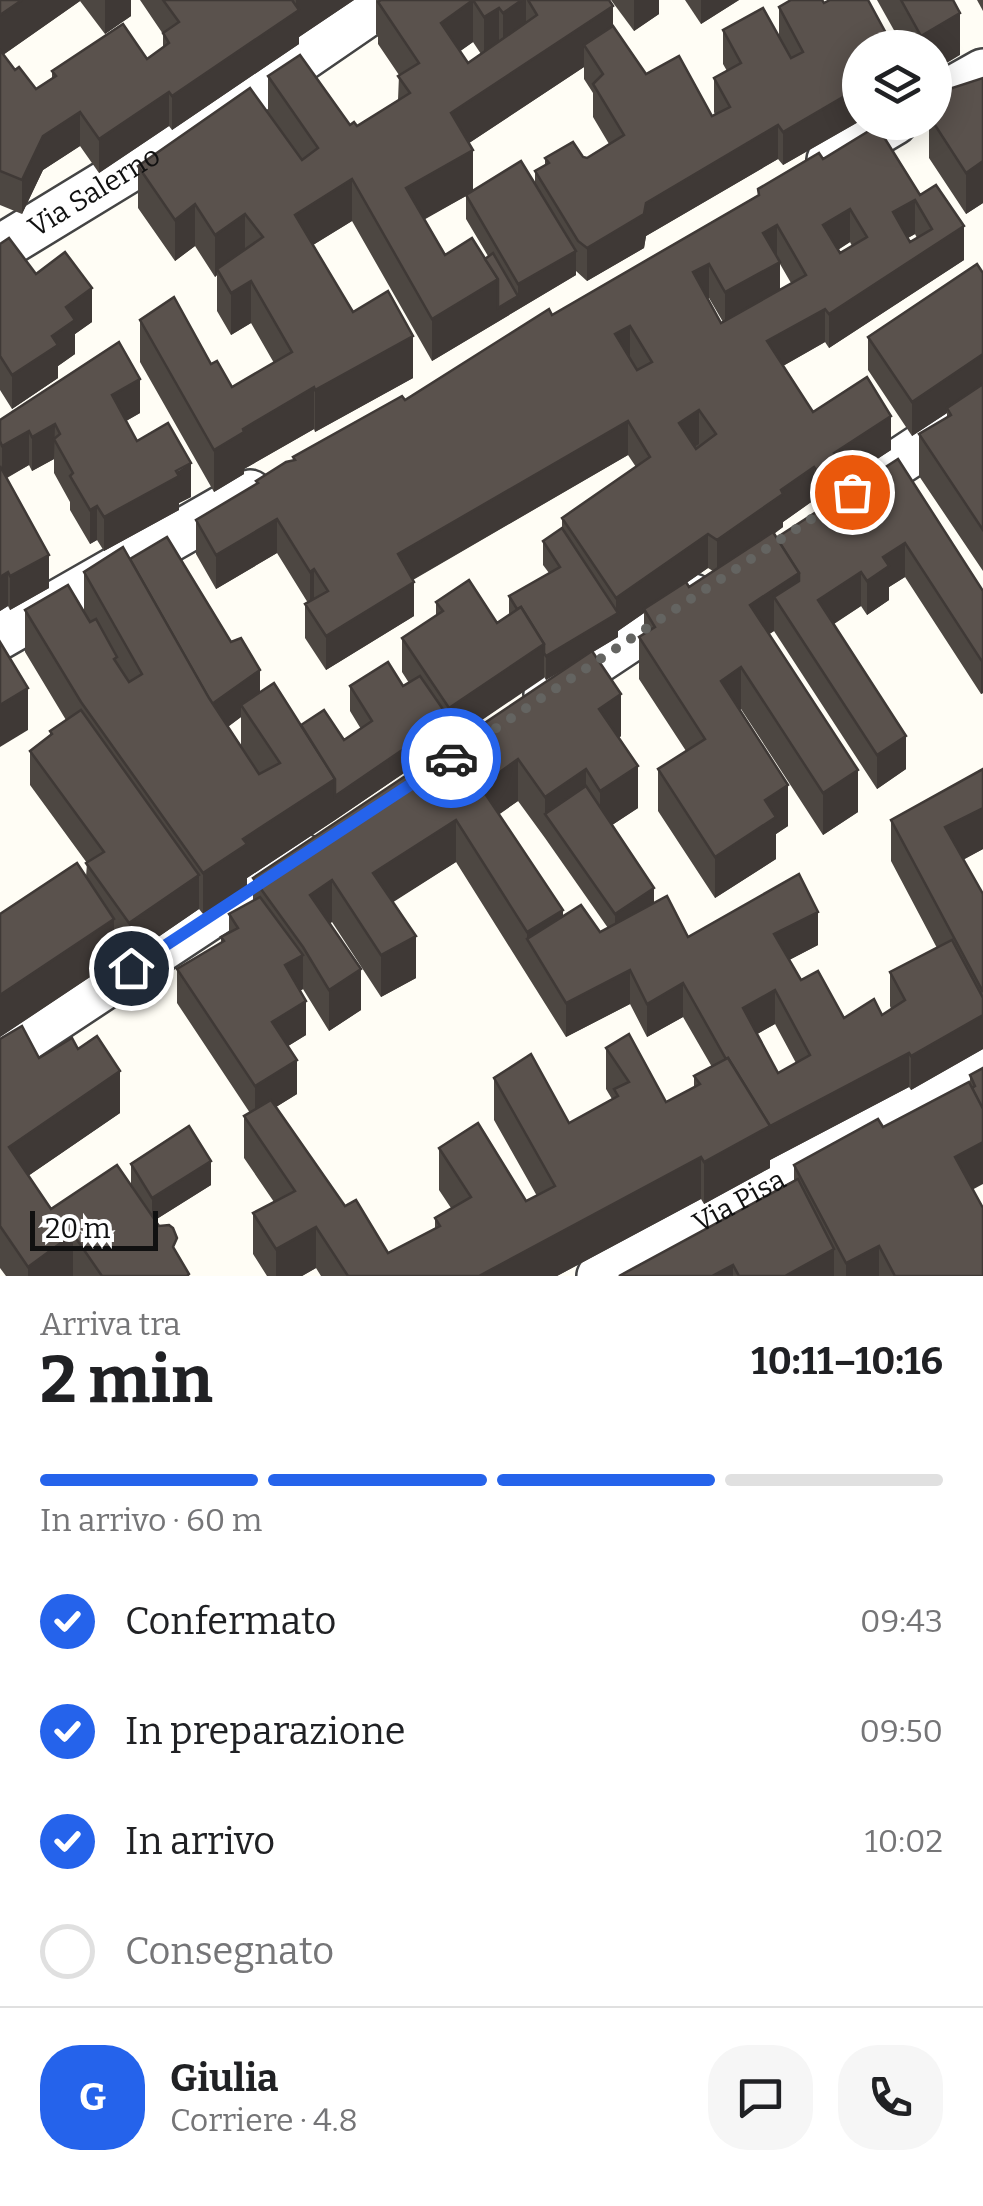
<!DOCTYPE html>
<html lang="it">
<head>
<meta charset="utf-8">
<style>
  :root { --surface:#fff; --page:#f6f6f6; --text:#202124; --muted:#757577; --line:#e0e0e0; --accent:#2563eb }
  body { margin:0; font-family:Bitter,serif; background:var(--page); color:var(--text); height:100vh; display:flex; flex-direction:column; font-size:38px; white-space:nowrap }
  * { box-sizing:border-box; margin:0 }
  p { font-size:32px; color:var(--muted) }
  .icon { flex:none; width:55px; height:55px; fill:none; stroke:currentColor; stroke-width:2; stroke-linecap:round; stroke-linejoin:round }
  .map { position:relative; height:1276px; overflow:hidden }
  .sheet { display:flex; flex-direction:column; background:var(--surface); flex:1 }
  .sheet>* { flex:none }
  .controls { position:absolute; left:842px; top:30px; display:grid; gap:20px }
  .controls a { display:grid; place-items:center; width:110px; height:110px; border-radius:50%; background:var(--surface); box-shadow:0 5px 25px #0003; font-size:50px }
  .scale { position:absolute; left:30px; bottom:25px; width:128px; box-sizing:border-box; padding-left:10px; border:5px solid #111; border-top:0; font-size:28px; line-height:35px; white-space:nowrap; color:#111; -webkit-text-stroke:8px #fff; paint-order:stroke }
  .pin { position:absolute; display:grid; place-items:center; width:85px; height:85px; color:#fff; margin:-42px; border:5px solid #fff; border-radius:50%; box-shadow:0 2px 10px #0007 }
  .courier { position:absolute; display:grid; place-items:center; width:100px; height:100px; margin:-50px; border:8px solid #2563eb; border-radius:50%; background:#fff; color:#222; box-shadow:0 2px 12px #0007 }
  .head em { font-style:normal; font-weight:700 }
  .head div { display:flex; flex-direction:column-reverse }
  .head { display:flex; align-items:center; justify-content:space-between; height:170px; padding:0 40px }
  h1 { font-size:65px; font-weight:700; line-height:75px }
  .bar { display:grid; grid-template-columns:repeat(4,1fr); gap:15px 10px; align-content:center; height:120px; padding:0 40px }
  .bar i { height:12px; border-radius:8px; background:var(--line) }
  .bar .current { background:var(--accent) }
  .bar p { grid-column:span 4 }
  .line { display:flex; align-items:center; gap:25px; padding:0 40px; border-top:2px solid var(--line) }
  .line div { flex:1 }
  .round { display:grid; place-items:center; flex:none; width:105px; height:105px; border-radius:40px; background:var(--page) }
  ol { padding:0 40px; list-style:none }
  li { display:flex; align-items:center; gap:30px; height:110px }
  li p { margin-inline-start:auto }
  li .icon { padding:10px; border-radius:50%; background:var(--accent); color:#fff; stroke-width:4 }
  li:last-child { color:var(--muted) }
  li i { width:55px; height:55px; border:5px solid var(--line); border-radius:50% }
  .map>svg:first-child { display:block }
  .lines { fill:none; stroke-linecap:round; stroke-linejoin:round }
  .minor-casing { stroke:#444; stroke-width:50 }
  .minor { stroke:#fff; stroke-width:45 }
  .wall { fill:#4d4742; fill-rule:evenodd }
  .shaded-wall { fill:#3f3936 }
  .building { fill:#5a524d; stroke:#3f3936; stroke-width:2.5; fill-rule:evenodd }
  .done { stroke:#646461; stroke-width:10; stroke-dasharray:0 18 }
  .route { stroke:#2563eb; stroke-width:12 }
  .labels { text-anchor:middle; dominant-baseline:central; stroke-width:10; stroke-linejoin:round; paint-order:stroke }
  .street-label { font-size:28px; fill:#111; stroke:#fff }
</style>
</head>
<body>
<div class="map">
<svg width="983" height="1276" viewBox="0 0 983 1276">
  <rect width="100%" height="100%" fill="#fffdf5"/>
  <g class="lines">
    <g class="minor-casing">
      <g id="minor">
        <polyline points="935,99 983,72"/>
        <polyline points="830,160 894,122"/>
        <path id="s1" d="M0 248 228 109 387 0"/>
        <polyline points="847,496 983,406"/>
        <polyline points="0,636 250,493"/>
        <polyline points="547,694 693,597"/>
        <polyline points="0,1055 301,856"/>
        <path id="s2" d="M600 1276 983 1068"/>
      </g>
    </g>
    <use href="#minor" class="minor"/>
  </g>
  <g class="wall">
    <polygon points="0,0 131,0 131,16 105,34 80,1 3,55 15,70 36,89 52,78 52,71 147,59 163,48 163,34 140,0 354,0 299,37 299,44 172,130 169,126 99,173 80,146 43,170 22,214 0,205"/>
    <path d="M376 0H609L613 26 646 74 712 116 715 115 714 112V78L727 71 723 64V30L779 35V7L860 48V121L783 165 778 159 646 236 644 248 587 281 576 271V275L432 361 352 221 313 245 353 312 413 378 315 432 314 429 244 469V474L214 492 140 362V320L211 364 232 387 274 363 251 323 231 335 217 311V275L215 277 195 246 175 261 138 208V166L268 113V76L350 125 357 126 398 100 399 75 378 44V37L376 34ZM473 42 481 54 468 63 460 51ZM584 67V79L593 93V117L609 144 587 158H545V166L535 171V185L473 190 469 143ZM466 196V219L488 256 485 258 445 255 424 219Z"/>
    <polygon points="611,0 659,0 659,14 634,31"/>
    <polygon points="685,0 739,0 701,24"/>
    <polygon points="877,0 953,0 960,55 935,48 904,48"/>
    <polygon points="977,0 983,0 983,11"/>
    <polygon points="983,78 983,203 966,214 929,158 929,122 935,122"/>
    <path d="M823 159 920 195 964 260 829 348 825 342 783 366 813 412 891 450 836 486V490L816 503 814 500 783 522V527L774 534 776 538 898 459 983 591V693L981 694 905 577 889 587V600L867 615 861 606 834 624 906 769 877 789 774 631 769 634 858 812 823 835 741 709 740 710 788 826 776 834V859L715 898 658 811V769L686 751 639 679V637L644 634V613L618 631V637L593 652 621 736 619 738 638 808 612 825 654 902 688 937 818 945 789 960 801 980 844 1018 882 1015 891 1009 890 1006V972L937 948 891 861V820L983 769V849L963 860 983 894V1049L911 1090 909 1087 770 1160V1168L704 1204 701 1199 557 1276H321L316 1268 302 1276H267L253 1254V1213L274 1202 244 1158V1116L250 1113 177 1003V969L221 943V937L229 932V914L253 901V878L579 660 546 680 544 677 335 820 247 878V886L203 914 199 909 129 957 114 936V961L0 1037V914L86 877 87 863 30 785V751L50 735V731L66 720 25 652V610L84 612V572L130 559 260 692 301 725 344 740 361 729 350 711V686H403L409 683 402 672V638L436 616V602L497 623 509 615V596L549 573 543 565V541L562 528V518L636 467 628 455 413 580 414 616 326 670 305 638V604L308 603 277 553 216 589 196 554V520L256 484V481L293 460V457L405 400 758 195V189ZM915 234 917 238 910 242 908 238ZM850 242 852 246 840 253 838 250ZM780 264 791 283 780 289ZM708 298H709L723 322 721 323ZM708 568 713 571 689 587 686 583ZM241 717V747L228 727ZM518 801 545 838 608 928 600 932 563 917 499 814ZM456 862 566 1037 630 1004 647 1037 683 1017 712 1067 694 1076V1087L666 1102 606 1048V1089L612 1099 569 1123 494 1078V1120L537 1196 526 1201 439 1148V1190L451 1208 435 1218V1229L388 1253 345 1206 276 1107 297 1094 288 1046 306 1035 300 991 303 989 329 1031 361 1010 330 923 332 922 381 997 416 978 392 902ZM775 1024 796 1063 778 1073 757 1034Z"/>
    <polygon points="0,244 92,322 75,334 75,354 58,366 58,378 12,409 0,390"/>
    <polygon points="983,273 983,571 919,476 919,434 947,418 947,413 912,436 868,370 868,337"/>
    <polygon points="140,413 126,421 137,441 191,497 179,503 179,510 104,551 97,540 90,544 70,510 70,502 54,473 54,459 32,471 29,465 7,478 49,588 10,610 8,606 0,611 0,420"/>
    <polygon points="0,1039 39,1058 120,1113 28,1176 51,1209 131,1185 131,1164 211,1185 155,1220 189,1276 6,1276 0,1268"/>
    <polygon points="983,1068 973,1190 983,1276 619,1276 794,1180 794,1165 883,1127 970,1085 970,1075"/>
  </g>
  <g class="shaded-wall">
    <polygon points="22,0 80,0 80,1 0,57 0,15"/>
    <polygon points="105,0 131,0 131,16 105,34"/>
    <polygon points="296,0 354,0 299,37 299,44 172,130 172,96 296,12"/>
    <polygon points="473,0 473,42 441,65 441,23"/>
    <polygon points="522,0 526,0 526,39 503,55 503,13"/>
    <polygon points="634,0 659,0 659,14 634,31"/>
    <polygon points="701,0 739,0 701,24"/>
    <polygon points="613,6 613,47 584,45 584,67 451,155 451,113"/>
    <polygon points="499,8 499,49 484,59 484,17"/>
    <polygon points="960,13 960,55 935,70 935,48 921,48 921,36"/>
    <polygon points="860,87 860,121 783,165 783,132"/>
    <polygon points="169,92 169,126 99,173 99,139"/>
    <polygon points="80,112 80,146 43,170 22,214 22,180 43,136"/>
    <polygon points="778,125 778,159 646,236 644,248 587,281 587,248 646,203"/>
    <polygon points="473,150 473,192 406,230 406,188"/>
    <polygon points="983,161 983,203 966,214 966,173"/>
    <polygon points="352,179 352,221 295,256 295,215"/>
    <polygon points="915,200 915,234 893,246 893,212"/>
    <polygon points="195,204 195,246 175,261 175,220"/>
    <polygon points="850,209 850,242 823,259 823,225"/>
    <polygon points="245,214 245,256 217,269 217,275 215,277 215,235"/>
    <polygon points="777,225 777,259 763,233"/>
    <polygon points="964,226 964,260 829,348 829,314"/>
    <polygon points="576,251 576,275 432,361 432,319 498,279 518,296 518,284"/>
    <polygon points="780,262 780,296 725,326 725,292"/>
    <polygon points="709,264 709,298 693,306 693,272"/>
    <polygon points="251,281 251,323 231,335 231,293"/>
    <polygon points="92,288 92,322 75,334 75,354 58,366 58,378 12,409 12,375 52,336 66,307"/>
    <polygon points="825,309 825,342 767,375 767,341"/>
    <polygon points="630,326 630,360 615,334"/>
    <polygon points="413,336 413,378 315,432 315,390"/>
    <polygon points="983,354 983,388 947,408 947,413 912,436 912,402"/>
    <polygon points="140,379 140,413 112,429 112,395"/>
    <polygon points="314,387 314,429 244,469 244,474 214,492 214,450 243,429"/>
    <polygon points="699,410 699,444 679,457 679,423"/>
    <polygon points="891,416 891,450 836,486 836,490 816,503 816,470 834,453"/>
    <polygon points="628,421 628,455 398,588 398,554"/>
    <polygon points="55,424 54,459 32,471 32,437"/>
    <polygon points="29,431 29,465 2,480 2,446"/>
    <polygon points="191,463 191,497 179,503 179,510 104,551 104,517"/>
    <polygon points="814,467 814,500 783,522 783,527 717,574 717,540 781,490"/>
    <polygon points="97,506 97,540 90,544 90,510"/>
    <polygon points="277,519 277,553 216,589 216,555"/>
    <polygon points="708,534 708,568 645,612 644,609 644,613 618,631 618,637 546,680 546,656 616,614 616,598"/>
    <polygon points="905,543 905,577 889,587 889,600 867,615 867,581 883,557"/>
    <polygon points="49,555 49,588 10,610 10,576"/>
    <polygon points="314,569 314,603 310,606 310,572"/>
    <polygon points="8,572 8,606 0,611 0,577"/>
    <polygon points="861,572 861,606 818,634 818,600"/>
    <polygon points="799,573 799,615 774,597 774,631 750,647 750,605"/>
    <polygon points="414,582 414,616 326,670 326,636"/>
    <polygon points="544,644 544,678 335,820 335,796 449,718 449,708"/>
    <polygon points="983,659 983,693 981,694 981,660"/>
    <polygon points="741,667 741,709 721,722 721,681"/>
    <polygon points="260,670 260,704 241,705 241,717 209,740 209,706"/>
    <polygon points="28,688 28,730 0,747 0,705"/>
    <polygon points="621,694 621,736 599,750 599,709"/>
    <polygon points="906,736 906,769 877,789 877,755"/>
    <polygon points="518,759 518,801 480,828 480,786"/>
    <polygon points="638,766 638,808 600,833 600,791"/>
    <polygon points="586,769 586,811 545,814 545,797"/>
    <polygon points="858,770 858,812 823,835 823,793"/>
    <polygon points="335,779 335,820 247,878 247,886 203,914 203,873 243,839"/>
    <polygon points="788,785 788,826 776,834 776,859 715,898 715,857 765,800"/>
    <polygon points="983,808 983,849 945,869 945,827"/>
    <polygon points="456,820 456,862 373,915 373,873"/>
    <polygon points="199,875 199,909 129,957 129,923"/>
    <polygon points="332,880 332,922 310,936 310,895"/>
    <polygon points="654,888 654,912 615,938 615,914"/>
    <polygon points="563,910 563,951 527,939 527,932"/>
    <polygon points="818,912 818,945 774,968 774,934"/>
    <polygon points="114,919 114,961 0,1037 0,995"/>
    <polygon points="416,936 416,978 381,997 381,955"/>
    <polygon points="303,955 303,989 285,999 285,965"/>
    <polygon points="361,969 361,1010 329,1031 329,990"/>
    <polygon points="630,970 630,1004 566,1037 566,1003"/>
    <polygon points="683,983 683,1017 647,1037 647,1004"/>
    <polygon points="775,990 775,1024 743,1042 743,1008"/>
    <polygon points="306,1001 306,1035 272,1056 272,1022"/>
    <polygon points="983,1015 983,1049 911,1090 911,1056"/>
    <polygon points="909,1053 909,1087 770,1160 770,1168 704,1204 704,1162"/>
    <polygon points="297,1060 297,1094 255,1120 255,1086"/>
    <polygon points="120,1071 120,1113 9,1189 9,1147"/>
    <polygon points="983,1142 983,1184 955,1199 955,1157"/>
    <polygon points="701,1157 701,1199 557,1276 479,1276"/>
    <polygon points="211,1161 211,1185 152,1222 152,1198"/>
    <polygon points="316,1227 316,1268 302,1276 276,1276 276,1249"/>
    <polygon points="73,1234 73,1276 28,1276 28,1267"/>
    <polygon points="879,1246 879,1276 846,1276 846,1263"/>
    <polygon points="834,1249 834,1276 785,1276"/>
    <polygon points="733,1265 733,1276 712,1276"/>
  </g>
  <g class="building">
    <polygon points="0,0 22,0 0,15"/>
    <polygon points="163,0 292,0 299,10 172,96 169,92 99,139 80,112 43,136 22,180 0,171 0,50 15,70 19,67 36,89 56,76 52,71 123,24 147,59 169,43 163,33 179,22"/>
    <polygon points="381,0 522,0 503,13 499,8 484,17 473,0 441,23 468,63 537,15 528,0 609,0 613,6 451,113 473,150 406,188 445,255 472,238 498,279 432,319 352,179 295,215 353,312 388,291 413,336 315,390 314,387 243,429 244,432 214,450 140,320 174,297 211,364 217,361 232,387 292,352 251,281 231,293 217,269 263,237 245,214 215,235 195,204 175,220 138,166 250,88 302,160 318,148 268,76 300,55 350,125 354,122 357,126 410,93 398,76 419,63 378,2"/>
    <polygon points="791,0 822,0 824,3 830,0 868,0 894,48 860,48 860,87 783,132 778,125 646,203 644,214 587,248 578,241 535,171 549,163 545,158 573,142 583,157 587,158 624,135 593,84 603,74 584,45 613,26 646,74 679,56 712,116 730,107 714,78 741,63 723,30 763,8 791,58 803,52 779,7"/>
    <polygon points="901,0 953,0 960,13 921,36"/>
    <polygon points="983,78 983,161 966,173 933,122 935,122 935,109 952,88"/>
    <path d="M877 126 920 195 936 185 964 226 829 314 825 309 767 341 813 412 867 377 891 416 834 453 836 456 816 470 814 467 781 490 783 494 717 540 708 534 616 598 562 518 650 457 628 421 398 554 414 582 326 636 305 604 328 591 314 569 310 572 277 519 216 555 196 520 258 483 256 481 286 462 295 460 293 457 402 396 405 400 549 309 552 315 759 195 758 189 819 153 823 159ZM915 200 932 229 910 242 893 212ZM850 209 867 237 840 253 823 225ZM777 225 806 275 721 323 693 272 709 264 725 292 780 262 763 233ZM630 326 652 362 637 370 615 334ZM699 410 716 434 696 449 679 423Z"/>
    <polygon points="521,161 576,251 518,284 466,195"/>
    <polygon points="9,238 36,274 65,252 92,288 66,307 75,320 52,336 58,345 12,375 0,356 0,244"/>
    <polygon points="493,253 518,296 498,308 498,279 485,259"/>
    <polygon points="977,264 983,273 983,354 912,402 868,337"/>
    <polygon points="119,342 140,379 112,395 137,441 168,423 191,463 176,471 179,476 104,517 97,506 90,510 70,476 73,473 54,439 60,434 55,424 32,437 29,431 2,446 0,441 0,420"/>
    <polygon points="983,384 983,530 919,434 951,415 947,408"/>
    <polygon points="898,459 983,591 983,659 981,660 905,543 883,557 889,566 867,581 861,572 818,600 906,736 877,755 774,597 799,581 799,573 776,538"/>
    <polygon points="0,466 49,555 10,576 8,572 0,577"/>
    <polygon points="562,528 618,613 546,656 544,653 544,644 521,607 517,609 509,596 560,567 543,541"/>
    <polygon points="773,532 799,573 750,605 858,770 823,793 741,667 721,681 788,785 765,800 776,817 715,857 658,769 705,739 639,637 655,627 644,609 686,582 689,587"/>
    <polygon points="167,537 231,642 241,638 260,670 212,704 130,559"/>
    <polygon points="123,547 209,698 259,774 280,763 241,705 274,683 335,779 243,839 247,844 203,873 81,702 25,610 68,585 90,622 96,619 117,657 114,659 129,682 142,674 84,572"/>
    <polygon points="469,580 497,623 521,607 544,644 449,708 402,638 443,611 436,602"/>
    <polygon points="0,642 28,688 0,705"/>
    <polygon points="592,651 621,694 599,709 638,766 600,791 586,769 545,797 518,759 480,786 563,910 527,932 456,820 373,873 416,936 381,955 332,880 310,895 361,969 329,990 303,947 253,878"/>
    <polygon points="388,662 403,686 420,676 449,718 335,796 335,779 301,725 324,710 344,740 372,721 350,686"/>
    <polygon points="81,710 199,875 129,923 86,863 104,852 30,751 52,734 50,731"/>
    <polygon points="983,769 983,808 945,827 983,894 983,992 891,820"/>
    <polygon points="586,786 654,888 615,914 545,814"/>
    <polygon points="77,863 114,919 0,995 0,914"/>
    <path d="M799 874 818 912 774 934 801 980 818 971 844 1018 874 999 882 1015 905 1000 890 972 952 940 983 998V1015L911 1056 909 1053 770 1126 728 1058 726 1059 683 983 647 1004 630 970 566 1003 527 939 581 905 600 932 667 896 688 937ZM775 990 810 1055 778 1073 743 1008Z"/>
    <polygon points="260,897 303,955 285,965 306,1001 272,1022 297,1060 255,1086 177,969 224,941 221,937 238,928 229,914"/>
    <polygon points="22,1026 39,1058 72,1038 78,1049 97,1036 120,1071 9,1147 51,1209 117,1165 159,1226 169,1225 173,1228 177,1238 173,1247 189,1274 187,1276 102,1276 73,1234 28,1267 0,1226 0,1039"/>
    <polygon points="629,1034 666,1102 700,1084 694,1076 728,1058 770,1126 704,1162 701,1157 479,1276 348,1276 316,1227 276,1249 253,1213 295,1191 244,1116 271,1100 345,1206 356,1200 388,1253 440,1226 435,1218 471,1197 439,1148 478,1123 526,1201 555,1186 494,1078 531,1054 569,1123 618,1096 614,1089 629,1082 606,1048"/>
    <polygon points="983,1068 983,1110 972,1088 975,1086 970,1075"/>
    <polygon points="969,1082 983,1109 983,1142 955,1157 983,1208 983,1276 895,1276 879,1246 846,1263 794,1165 878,1119 883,1127"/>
    <polygon points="189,1126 211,1161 152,1198 131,1164"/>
    <polygon points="798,1179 834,1249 785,1276 739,1276 733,1265 712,1276 619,1276"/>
  </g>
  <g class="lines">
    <polyline class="done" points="451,758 852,492"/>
    <polyline class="route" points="131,968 451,758"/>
  </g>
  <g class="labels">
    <g class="street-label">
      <text stroke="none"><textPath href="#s1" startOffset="110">Via Salerno</textPath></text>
      <text stroke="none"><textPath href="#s2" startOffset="158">Via Pisa</textPath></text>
    </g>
  </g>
</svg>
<div class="controls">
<a><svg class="icon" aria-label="layers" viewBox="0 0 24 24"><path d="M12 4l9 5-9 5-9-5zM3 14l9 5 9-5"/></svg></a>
</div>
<div class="scale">20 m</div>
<div class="pin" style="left:852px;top:492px;background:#ea580c"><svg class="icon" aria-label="bag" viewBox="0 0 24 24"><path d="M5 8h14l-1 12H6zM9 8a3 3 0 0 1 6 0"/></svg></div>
<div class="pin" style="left:131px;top:968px;background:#1f2937"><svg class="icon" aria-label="home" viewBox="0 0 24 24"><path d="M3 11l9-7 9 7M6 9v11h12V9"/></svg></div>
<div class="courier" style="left:451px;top:758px"><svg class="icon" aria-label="car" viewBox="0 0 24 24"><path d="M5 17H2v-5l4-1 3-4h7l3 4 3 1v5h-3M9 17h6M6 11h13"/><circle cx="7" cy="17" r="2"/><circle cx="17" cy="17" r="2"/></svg></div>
</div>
<section class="sheet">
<div class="head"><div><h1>2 min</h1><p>Arriva tra</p></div><em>10:11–10:16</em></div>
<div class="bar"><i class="current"></i><i class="current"></i><i class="current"></i><i></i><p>In arrivo · 60 m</p></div>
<ol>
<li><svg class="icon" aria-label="check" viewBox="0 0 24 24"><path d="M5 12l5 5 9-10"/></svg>Confermato<p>09:43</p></li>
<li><svg class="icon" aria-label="check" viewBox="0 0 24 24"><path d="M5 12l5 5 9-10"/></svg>In preparazione<p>09:50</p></li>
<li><svg class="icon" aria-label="check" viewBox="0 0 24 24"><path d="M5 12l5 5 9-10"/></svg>In arrivo<p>10:02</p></li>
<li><i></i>Consegnato</li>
</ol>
<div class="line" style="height:180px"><b class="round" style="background:var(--accent);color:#fff">G</b><div><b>Giulia</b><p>Corriere · 4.8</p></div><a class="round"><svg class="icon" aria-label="chat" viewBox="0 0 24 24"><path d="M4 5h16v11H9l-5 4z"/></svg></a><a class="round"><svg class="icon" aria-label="phone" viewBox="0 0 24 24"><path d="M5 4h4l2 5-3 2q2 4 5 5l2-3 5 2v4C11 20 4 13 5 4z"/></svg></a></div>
</section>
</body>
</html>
